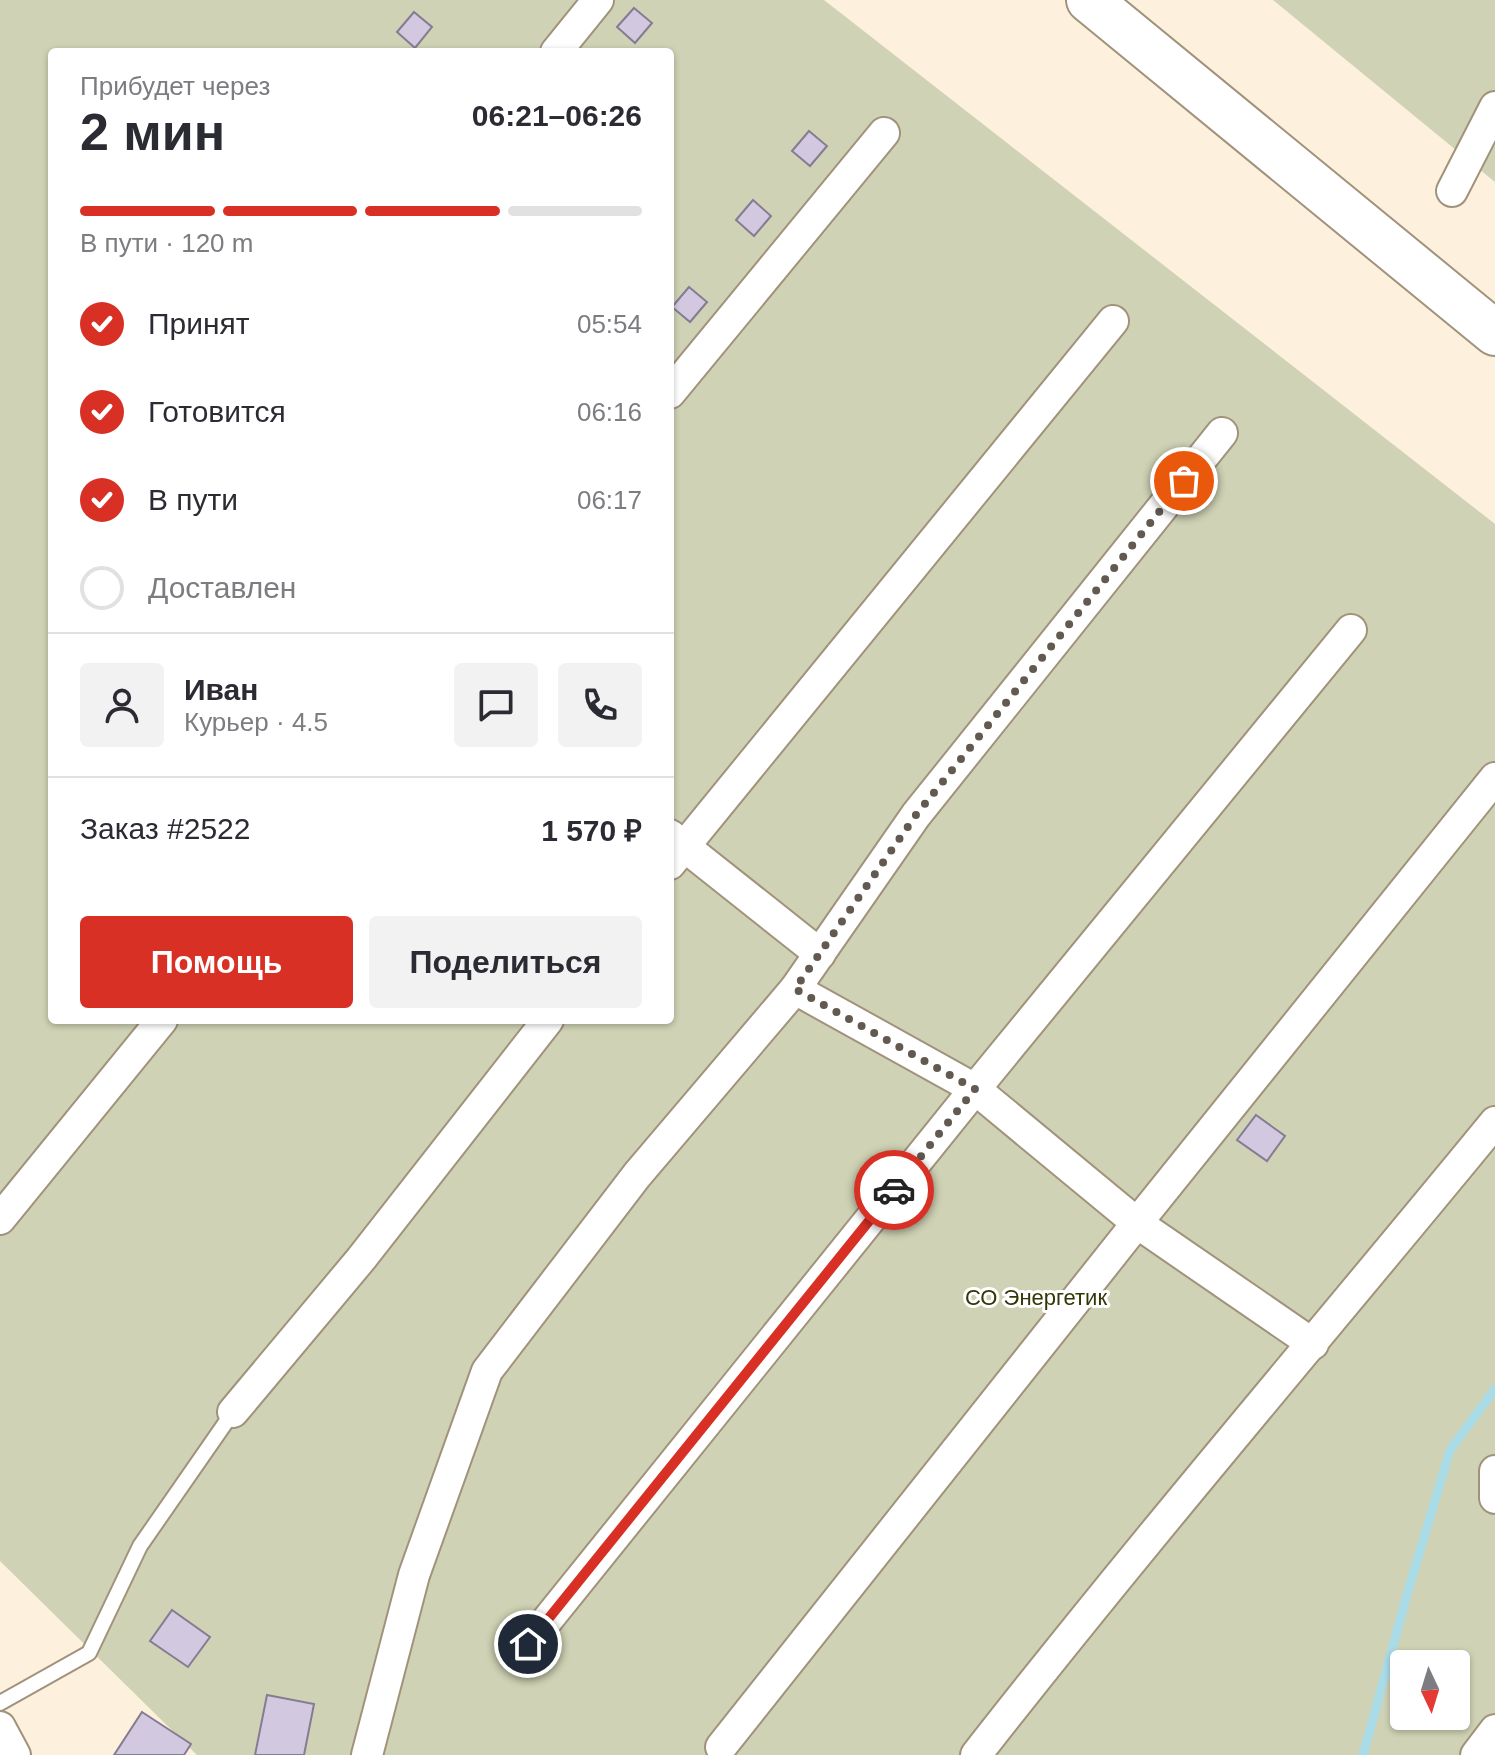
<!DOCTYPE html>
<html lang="ru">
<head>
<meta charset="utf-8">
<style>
  :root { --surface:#fff; --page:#f2f2f3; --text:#2b2b33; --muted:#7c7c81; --line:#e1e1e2; --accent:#d93025 }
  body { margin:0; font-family:Helvetica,sans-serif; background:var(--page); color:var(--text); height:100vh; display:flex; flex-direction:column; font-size:30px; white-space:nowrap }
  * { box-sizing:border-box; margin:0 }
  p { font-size:26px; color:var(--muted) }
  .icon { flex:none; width:44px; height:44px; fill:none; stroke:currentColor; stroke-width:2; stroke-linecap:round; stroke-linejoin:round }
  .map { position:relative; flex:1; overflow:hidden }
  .sheet { position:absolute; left:48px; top:48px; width:626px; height:976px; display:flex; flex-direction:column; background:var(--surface); border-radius:8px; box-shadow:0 2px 6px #0004 }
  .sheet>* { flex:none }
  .needle { width:52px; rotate:176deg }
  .controls { position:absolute; left:1390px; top:1650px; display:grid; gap:16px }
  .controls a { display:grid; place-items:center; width:80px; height:80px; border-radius:8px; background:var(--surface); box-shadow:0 2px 6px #0004; font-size:40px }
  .pin { position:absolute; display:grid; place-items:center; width:68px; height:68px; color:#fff; margin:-34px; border:4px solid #fff; border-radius:50%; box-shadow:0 2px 8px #0007 }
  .courier { position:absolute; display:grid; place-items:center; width:80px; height:80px; margin:-40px; border:6px solid #d93025; border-radius:50%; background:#fff; color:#222; box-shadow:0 2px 10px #0007 }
  .overview em { font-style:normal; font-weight:600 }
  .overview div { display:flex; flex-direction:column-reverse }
  .overview { display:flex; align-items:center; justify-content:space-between; height:136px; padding:0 32px }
  h1 { font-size:52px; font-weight:600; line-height:60px }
  .bar { display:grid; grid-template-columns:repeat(4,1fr); gap:12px 8px; align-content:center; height:96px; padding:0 32px }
  .bar i { height:10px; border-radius:6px; background:var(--line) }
  .bar .on { background:var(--accent) }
  .bar p { grid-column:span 4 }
  .line { display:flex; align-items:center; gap:20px; padding:0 32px; border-top:2px solid var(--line) }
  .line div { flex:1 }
  .round { display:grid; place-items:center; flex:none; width:84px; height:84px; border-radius:8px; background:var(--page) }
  ol { padding:0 32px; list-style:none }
  li { display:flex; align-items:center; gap:24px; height:88px }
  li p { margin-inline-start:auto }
  li .icon { padding:8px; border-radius:50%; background:var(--accent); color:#fff; stroke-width:4 }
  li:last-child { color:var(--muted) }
  li i { width:44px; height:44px; border:4px solid var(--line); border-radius:50% }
  .primary-button { display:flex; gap:16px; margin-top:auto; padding:16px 32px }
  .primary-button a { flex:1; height:92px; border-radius:8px; background:var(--accent); color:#fff; font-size:32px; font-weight:600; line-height:92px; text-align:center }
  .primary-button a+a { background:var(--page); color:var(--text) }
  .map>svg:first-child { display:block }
  .green { fill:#cfd2b4; fill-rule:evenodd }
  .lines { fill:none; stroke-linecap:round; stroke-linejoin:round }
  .stream { stroke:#aadce8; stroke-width:9 }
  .building { fill:#d2c8e0; stroke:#857c92; stroke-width:2 }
  .lane-casing { stroke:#a1927c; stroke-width:18 }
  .street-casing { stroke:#a1927c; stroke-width:34 }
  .primary-casing { stroke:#a1927c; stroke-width:48 }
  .lane { stroke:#fff; stroke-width:14 }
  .street { stroke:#fff; stroke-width:30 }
  .primary { stroke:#fff; stroke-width:44 }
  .done { stroke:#625a50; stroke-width:8; stroke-dasharray:0 14.4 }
  .route { stroke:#d93025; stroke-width:10 }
  .labels { text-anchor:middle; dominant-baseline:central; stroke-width:6; stroke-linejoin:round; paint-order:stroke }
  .park-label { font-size:22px; fill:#343604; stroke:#fff }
</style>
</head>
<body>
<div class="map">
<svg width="1495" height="1755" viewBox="0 0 1495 1755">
  <rect width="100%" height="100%" fill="#fdf0dd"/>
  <g class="green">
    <path d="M0 0H824L1495 524V1755H197L0 1561ZM52 52H670V1020H52ZM1404 1664H1456V1716H1404Z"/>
    <polygon points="1273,0 1495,0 1495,182"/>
  </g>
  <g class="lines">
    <polyline class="stream" points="1363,1755 1408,1591 1450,1450 1495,1389"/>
  </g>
  <g class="building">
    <polygon points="634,8 652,23 635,43 617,27"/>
    <polygon points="414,12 432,27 415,48 397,32"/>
    <polygon points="809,131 827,146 810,166 792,151"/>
    <polygon points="753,200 771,216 754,236 736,220"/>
    <polygon points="689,287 707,302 690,322 672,307"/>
    <polygon points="1256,1115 1285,1136 1267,1161 1237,1140"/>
    <polygon points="172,1610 210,1637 188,1667 150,1641"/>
    <polygon points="267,1695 314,1704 304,1755 255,1755"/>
    <polygon points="142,1712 191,1744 184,1755 114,1755"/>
  </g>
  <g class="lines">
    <g class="lane-casing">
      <polyline id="lane" points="0,1703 89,1653 140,1546 233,1412"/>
    </g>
    <g class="street-casing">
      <g id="street">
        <polyline points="556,52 598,0"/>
        <polyline points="1452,191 1495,107"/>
        <polyline points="670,393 884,133"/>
        <polyline points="670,835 820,954"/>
        <polyline points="670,864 1113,321"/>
        <polyline points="795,989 975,1089 1137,1223 1313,1344"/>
        <polyline points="0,1219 162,1020"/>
        <polyline points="233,1412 361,1259 548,1020"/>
        <polyline points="1495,1471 1495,1498"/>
        <polyline points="528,1644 975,1089 1351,630"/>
        <polyline points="0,1727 15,1755"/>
        <polyline points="721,1747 1137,1223 1495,778"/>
        <polyline points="367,1755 414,1575 487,1371 637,1175 795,989 916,815 1222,433"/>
        <path d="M976 1755C1144 1540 1322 1333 1495 1122"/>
        <polyline points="1476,1755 1495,1730"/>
      </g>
    </g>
    <g class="primary-casing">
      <polyline id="primary" points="1089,0 1495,333"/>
    </g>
    <use href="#lane" class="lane"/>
    <use href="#street" class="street"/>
    <use href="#primary" class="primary"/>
  </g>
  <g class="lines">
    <polyline class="done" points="894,1190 975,1089 795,989 916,815 1184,481"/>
    <polyline class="route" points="528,1644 894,1190"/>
  </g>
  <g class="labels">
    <g class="park-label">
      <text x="1036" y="1297">СО Энергетик</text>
    </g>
  </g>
</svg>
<div class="controls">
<a><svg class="needle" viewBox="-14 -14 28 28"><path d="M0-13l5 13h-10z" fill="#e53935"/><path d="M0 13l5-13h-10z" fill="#7c7c81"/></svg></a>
</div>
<div class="pin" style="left:1184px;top:481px;background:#ea580c"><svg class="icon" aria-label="bag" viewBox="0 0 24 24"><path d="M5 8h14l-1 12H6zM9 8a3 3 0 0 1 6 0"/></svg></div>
<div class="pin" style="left:528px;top:1644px;background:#1f2937"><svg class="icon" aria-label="home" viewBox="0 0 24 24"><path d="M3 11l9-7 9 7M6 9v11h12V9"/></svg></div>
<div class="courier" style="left:894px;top:1190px"><svg class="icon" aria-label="car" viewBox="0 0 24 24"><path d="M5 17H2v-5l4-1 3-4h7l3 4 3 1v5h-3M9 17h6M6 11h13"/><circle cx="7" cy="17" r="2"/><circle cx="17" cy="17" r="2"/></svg></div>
<section class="sheet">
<div class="overview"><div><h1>2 мин</h1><p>Прибудет через</p></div><em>06:21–06:26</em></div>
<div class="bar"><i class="on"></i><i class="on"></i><i class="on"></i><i></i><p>В пути · 120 m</p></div>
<ol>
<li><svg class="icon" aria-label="check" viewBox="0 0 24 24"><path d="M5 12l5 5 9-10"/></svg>Принят<p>05:54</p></li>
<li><svg class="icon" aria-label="check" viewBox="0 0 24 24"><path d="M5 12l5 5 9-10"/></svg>Готовится<p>06:16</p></li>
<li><svg class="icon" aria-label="check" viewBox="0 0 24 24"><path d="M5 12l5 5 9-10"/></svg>В пути<p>06:17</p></li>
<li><i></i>Доставлен</li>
</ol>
<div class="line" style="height:144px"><a class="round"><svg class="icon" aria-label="person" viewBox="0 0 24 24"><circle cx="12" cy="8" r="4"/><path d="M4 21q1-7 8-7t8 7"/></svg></a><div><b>Иван</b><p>Курьер · 4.5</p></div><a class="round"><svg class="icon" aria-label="chat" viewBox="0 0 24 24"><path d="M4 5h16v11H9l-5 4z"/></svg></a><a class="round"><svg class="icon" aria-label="phone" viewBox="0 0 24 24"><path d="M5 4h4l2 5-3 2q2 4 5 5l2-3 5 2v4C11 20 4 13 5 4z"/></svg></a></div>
<div class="line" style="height:104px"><div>Заказ #2522</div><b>1 570 ₽</b></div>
<div class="primary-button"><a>Помощь</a><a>Поделиться</a></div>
</section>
</div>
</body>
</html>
